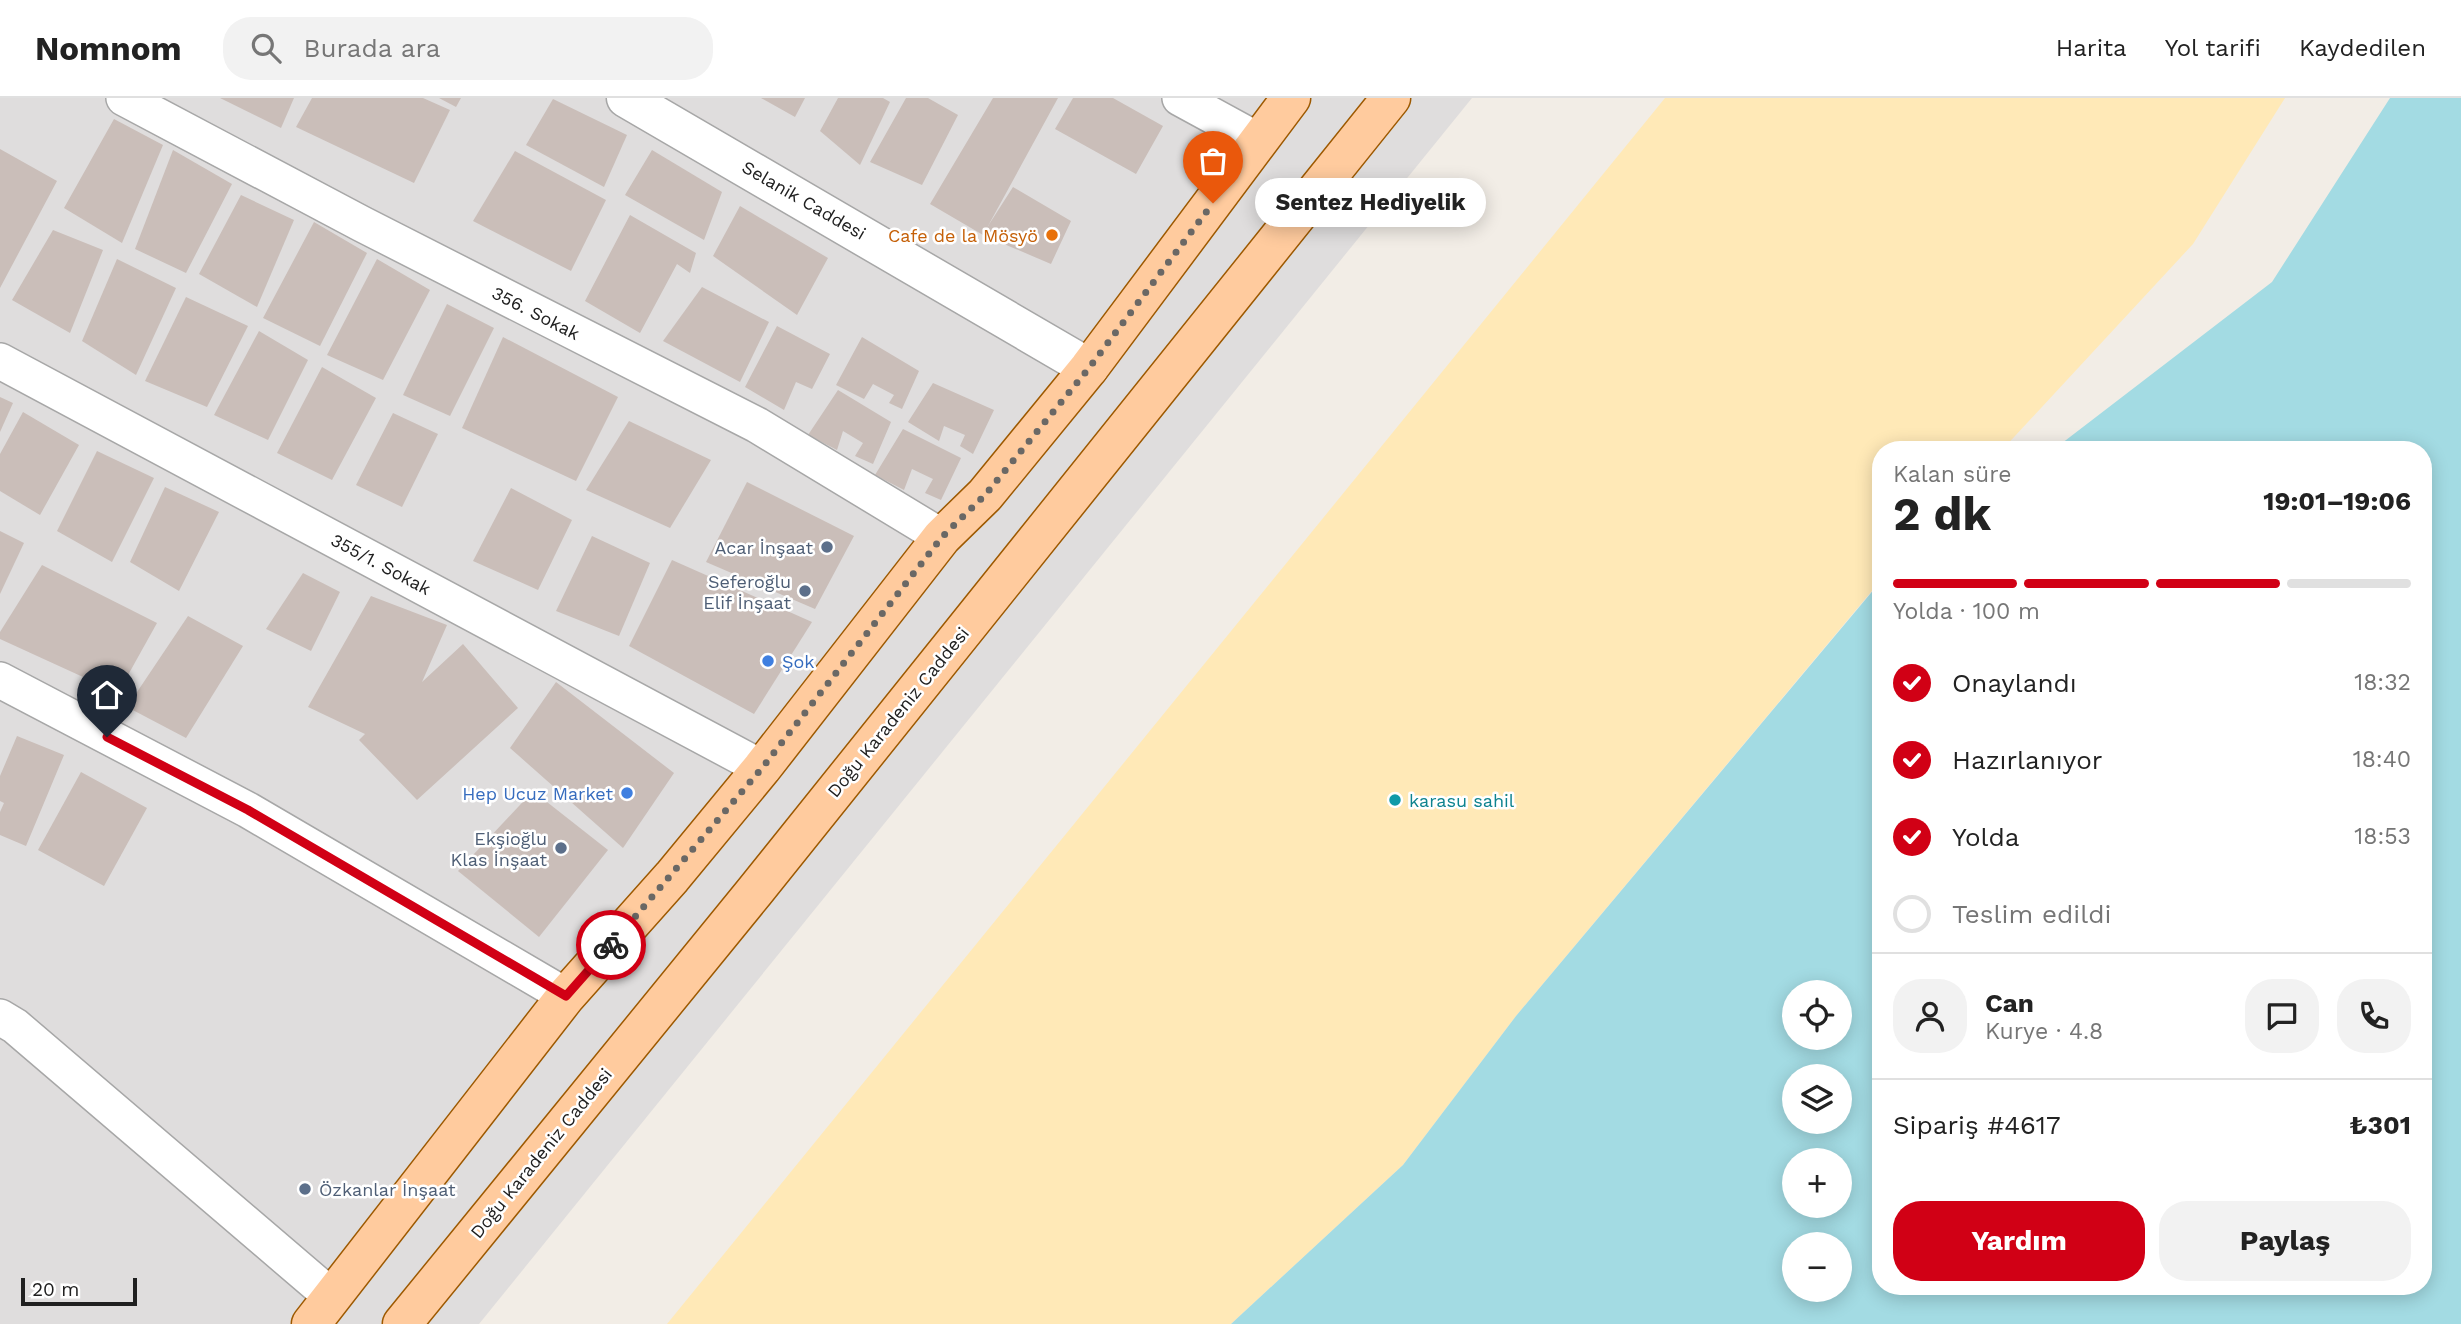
<!DOCTYPE html>
<html lang="tr">
<head>
<meta charset="utf-8">
<style>
  :root { --surface:#fff; --page:#f2f2f2; --text:#222; --muted:#767676; --line:#e0e0e0; --accent:#d10015 }
  body { margin:0; font-family:"Work Sans",sans-serif; background:var(--page); color:var(--text); height:100vh; display:flex; flex-direction:column; font-size:26px; white-space:nowrap }
  * { box-sizing:border-box; margin:0 }
  p { font-size:23px; color:var(--muted) }
  .icon { flex:none; width:38px; height:38px; fill:none; stroke:currentColor; stroke-width:2; stroke-linecap:round; stroke-linejoin:round }
  .map { position:relative; flex:1; overflow:hidden }
  .side { position:absolute; left:1872px; top:343px; width:560px; height:854px; display:flex; flex-direction:column; background:var(--surface); border-radius:28px; box-shadow:0 4px 18px #0003 }
  .side>* { flex:none }
  .fabs { position:absolute; left:1782px; top:882px; display:grid; gap:14px }
  .fabs a { display:grid; place-items:center; width:70px; height:70px; border-radius:50%; background:var(--surface); box-shadow:0 4px 18px #0003; font-size:35px }
  .scale { position:absolute; left:21px; bottom:18px; width:116px; box-sizing:border-box; padding-left:7px; border:4px solid #202020; border-top:0; font-size:19px; line-height:24px; white-space:nowrap; color:#202020; -webkit-text-stroke:5px #fff; paint-order:stroke }
  .pin { position:absolute; display:grid; place-items:center; width:60px; height:60px; color:#fff; margin:-72px -30px; border-radius:50% 50% 50% 0; rotate:-45deg; box-shadow:0 0 7px #0007 }
  .pin .icon { rotate:45deg }
  .courier { position:absolute; display:grid; place-items:center; width:70px; height:70px; margin:-35px; border:5px solid #d10015; border-radius:50%; background:#fff; color:#222; box-shadow:0 2px 9px #0007 }
  .bubble { position:absolute; height:49px; border-radius:24px; background:var(--surface); box-shadow:0 4px 18px #0003; font-size:23px; font-weight:700; line-height:49px; text-align:center }
  .headline em { font-style:normal; font-weight:700 }
  .headline div { display:flex; flex-direction:column-reverse }
  .headline { display:flex; align-items:center; justify-content:space-between; height:119px; padding:0 21px }
  h1 { font-size:46px; font-weight:700; line-height:52px }
  .bar { display:grid; grid-template-columns:repeat(4,1fr); gap:10px 7px; align-content:center; height:84px; padding:0 21px }
  .bar i { height:9px; border-radius:5px; background:var(--line) }
  .bar .selected { background:var(--accent) }
  .bar p { grid-column:span 4 }
  .line { display:flex; align-items:center; gap:18px; padding:0 21px; border-top:2px solid var(--line) }
  .line div { flex:1 }
  .round { display:grid; place-items:center; flex:none; width:74px; height:74px; border-radius:28px; background:var(--page) }
  ol { padding:0 21px; list-style:none }
  li { display:flex; align-items:center; gap:21px; height:77px }
  li p { margin-inline-start:auto }
  li .icon { padding:7px; border-radius:50%; background:var(--accent); color:#fff; stroke-width:4 }
  li:last-child { color:var(--muted) }
  li i { width:38px; height:38px; border:4px solid var(--line); border-radius:50% }
  .cta { display:flex; gap:14px; margin-top:auto; padding:14px 21px }
  .cta a { flex:1; height:80px; border-radius:28px; background:var(--accent); color:#fff; font-size:28px; font-weight:700; line-height:80px; text-align:center }
  .cta a+a { background:var(--page); color:var(--text) }
  header { display:flex; align-items:center; gap:42px; box-sizing:border-box; height:98px; padding:0 35px; background:var(--surface); border-bottom:2px solid var(--line) }
  header strong { font-size:33px }
  nav { display:flex; gap:38px; margin-inline-start:auto; font-size:24px }
  .search { width:490px; height:63px; background:var(--page); display:flex; align-items:center; gap:18px; box-sizing:border-box; padding:0 24px; border-radius:28px; color:var(--muted); font-size:26px }
  .map>svg:first-child { display:block }
  .residential { fill:#dfdddd }
  .sand { fill:#ffe9b7 }
  .water { fill:#a3dbe3; fill-rule:evenodd }
  .building { fill:#cabeb9 }
  .lines { fill:none; stroke-linecap:round; stroke-linejoin:round }
  .minor-casing { stroke:#a7a7a7; stroke-width:38 }
  .tertiary-casing { stroke:#a7a7a7; stroke-width:41 }
  .primary-casing { stroke:#9d5900; stroke-width:41 }
  .minor { stroke:#fff; stroke-width:35 }
  .tertiary { stroke:#fff; stroke-width:38 }
  .primary { stroke:#ffcb9e; stroke-width:38 }
  .done { stroke:#6a6865; stroke-width:7; stroke-dasharray:0 12.6 }
  .route { stroke:#d10015; stroke-width:9 }
  .food-dot { fill:#e8710a; stroke:#fff; stroke-width:2.5 }
  .service-dot { fill:#5c6f8a; stroke:#fff; stroke-width:2.5 }
  .shop-dot { fill:#3f7fe0; stroke:#fff; stroke-width:2.5 }
  .culture-dot { fill:#0f9aa8; stroke:#fff; stroke-width:2.5 }
  .labels { text-anchor:middle; dominant-baseline:central; stroke-width:5; stroke-linejoin:round; paint-order:stroke }
  .street-label { font-size:18px; fill:#202020; stroke:#fff }
  .food-label { font-size:18px; fill:#c56008; stroke:#fff; text-anchor:end }
  .service-label { font-size:18px; fill:#4e5e75; stroke:#fff; text-anchor:end }
  .shop-label { font-size:18px; fill:#366cbe; stroke:#fff; text-anchor:start }
  .culture-label { font-size:18px; fill:#0d838f; stroke:#fff; text-anchor:start }
</style>
</head>
<body>
<header>
<strong>Nomnom</strong>
<div class="search"><svg class="icon" aria-label="search" viewBox="0 0 24 24"><circle cx="10" cy="10" r="6"/><path d="M15 15l6 6"/></svg>Burada ara</div>
<nav><a>Harita</a><a>Yol tarifi</a><a>Kaydedilen</a></nav>
</header>
<div class="map">
<svg width="2461" height="1226" viewBox="0 0 2461 1226">
  <rect width="100%" height="100%" fill="#f2ede6"/>
  <polygon class="residential" points="0,0 1472,0 479,1226 0,1226"/>
  <polygon class="sand" points="1665,0 2285,0 2193,146 2002,352 1881,352 1881,482 1516,918 1403,1067 1231,1226 667,1226"/>
  <path class="water" d="M2390 0H2461V1226H1231L1403 1067 1516 918 1881 483V1188H2424V352H2053L2272 184ZM1794 894H1839V940H1794ZM1794 978H1839V1024H1794ZM1794 1062H1839V1108H1794ZM1794 1146H1839V1192H1794Z"/>
  <g class="building">
    <polygon points="220,0 294,0 281,30"/>
    <polygon points="312,0 423,0 450,12 414,85 296,29"/>
    <polygon points="439,0 461,0 456,9"/>
    <polygon points="761,0 805,0 795,19"/>
    <polygon points="838,0 883,0 890,4 860,67 820,33"/>
    <polygon points="906,0 928,0 958,17 922,87 870,64"/>
    <polygon points="993,0 1058,0 988,128 1013,89 1071,123 1051,166 983,137 930,106"/>
    <polygon points="1073,0 1113,0 1163,28 1136,76 1055,31"/>
    <polygon points="553,1 627,37 604,89 526,47"/>
    <polygon points="114,21 163,47 122,145 64,110"/>
    <polygon points="0,51 57,83 0,190"/>
    <polygon points="173,52 232,86 186,175 135,151"/>
    <polygon points="652,52 722,94 704,142 625,97"/>
    <polygon points="515,53 606,102 571,173 473,123"/>
    <polygon points="241,97 294,122 257,209 199,176"/>
    <polygon points="740,108 828,160 797,217 713,158"/>
    <polygon points="630,117 696,155 690,175 677,166 640,235 585,203"/>
    <polygon points="314,124 367,155 320,248 263,220"/>
    <polygon points="53,132 103,152 70,235 12,202"/>
    <polygon points="117,161 176,190 136,277 82,243"/>
    <polygon points="377,161 430,192 383,282 327,257"/>
    <polygon points="702,189 769,224 740,284 663,243"/>
    <polygon points="186,199 248,228 207,309 145,283"/>
    <polygon points="447,206 494,230 450,318 403,297"/>
    <polygon points="777,228 830,256 812,291 796,284 784,312 745,289"/>
    <polygon points="259,233 308,262 268,342 214,317"/>
    <polygon points="503,239 618,299 576,383 462,330"/>
    <polygon points="862,239 919,273 902,311 889,305 894,297 873,286 864,301 836,287"/>
    <polygon points="322,269 376,300 332,382 277,355"/>
    <polygon points="933,285 994,312 973,356 960,348 965,337 944,328 939,343 908,324"/>
    <polygon points="838,292 891,324 873,366 855,358 863,345 843,333 837,352 808,337"/>
    <polygon points="0,299 13,305 0,334"/>
    <polygon points="23,314 79,347 40,417 0,393 0,356"/>
    <polygon points="393,315 438,336 402,409 356,387"/>
    <polygon points="629,323 711,362 670,430 586,392"/>
    <polygon points="903,331 961,360 941,402 925,395 933,381 912,371 904,392 875,377"/>
    <polygon points="97,353 154,380 112,464 57,433"/>
    <polygon points="747,384 854,438 815,511 706,464"/>
    <polygon points="165,389 219,414 179,493 130,464"/>
    <polygon points="511,390 572,422 538,492 473,463"/>
    <polygon points="0,433 24,445 0,496"/>
    <polygon points="592,438 650,465 619,538 556,513"/>
    <polygon points="672,462 812,524 754,616 629,548"/>
    <polygon points="42,467 157,525 118,595 0,541 0,534"/>
    <polygon points="303,475 340,494 311,553 266,531"/>
    <polygon points="371,498 447,527 422,584 463,546 518,610 417,702 359,642 365,636 308,609"/>
    <polygon points="188,518 243,548 186,640 127,609"/>
    <polygon points="556,584 674,675 623,750 510,650"/>
    <polygon points="17,638 64,657 26,748 0,737 0,714 4,705 0,703 0,678"/>
    <polygon points="81,674 147,710 104,788 38,752"/>
    <polygon points="533,693 608,752 539,839 458,773"/>
  </g>
  <g class="lines">
    <g class="minor-casing">
      <g id="minor">
        <polyline points="124,0 362,126 757,327 942,439"/>
        <polyline points="1180,0 1259,43"/>
        <polyline points="0,263 762,670"/>
        <polyline points="0,582 248,712 566,898"/>
        <polyline points="0,919 15,928 332,1199"/>
      </g>
    </g>
    <g class="tertiary-casing">
      <polyline id="tertiary" points="626,0 1089,270"/>
    </g>
    <g class="primary-casing">
      <g id="primary">
        <polyline points="311,1226 566,898 672,779 762,670 942,439 985,397 1089,270 1291,0"/>
        <polyline points="402,1226 755,793 1391,0"/>
      </g>
    </g>
    <use href="#minor" class="minor"/>
    <use href="#tertiary" class="tertiary"/>
    <use href="#primary" class="primary"/>
  </g>
  <g class="lines">
    <polyline class="done" points="611,847 762,670 942,439 985,397 1089,270 1213,105"/>
    <polyline class="route" points="107,639 248,712 566,898 611,847"/>
  </g>
  <circle class="food-dot" cx="1052" cy="137" r="7"/>
  <g class="service-dot">
    <circle cx="827" cy="449" r="7"/>
    <circle cx="805" cy="493" r="7"/>
    <circle cx="561" cy="750" r="7"/>
    <circle cx="305" cy="1091" r="7"/>
  </g>
  <g class="shop-dot">
    <circle cx="768" cy="563" r="7"/>
    <circle cx="627" cy="695" r="7"/>
  </g>
  <circle class="culture-dot" cx="1395" cy="702" r="7"/>
  <g class="labels">
    <g class="street-label">
      <text transform="translate(804 102) rotate(30)">Selanik Caddesi</text>
      <text transform="translate(536 215) rotate(27)">356. Sokak</text>
      <text transform="translate(381 466) rotate(28)">355/1. Sokak</text>
      <text transform="translate(898 614) rotate(-51)">Doğu Karadeniz Caddesi</text>
      <text transform="translate(541 1055) rotate(-51)">Doğu Karadeniz Caddesi</text>
    </g>
    <g class="food-label">
      <text x="1038" y="137">Cafe de la Mösyö</text>
    </g>
    <g class="service-label">
      <text x="813" y="449">Acar İnşaat</text>
      <text x="791" y="483">Seferoğlu<tspan x="791" dy="21">Elif İnşaat</tspan></text>
      <text x="547" y="740">Ekşioğlu<tspan x="547" dy="21">Klas İnşaat</tspan></text>
      <text x="319" y="1091" text-anchor="start">Özkanlar İnşaat</text>
    </g>
    <g class="shop-label">
      <text x="782" y="563">Şok</text>
      <text x="613" y="695" text-anchor="end">Hep Ucuz Market</text>
    </g>
    <g class="culture-label">
      <text x="1409" y="702">karasu sahil</text>
    </g>
  </g>
</svg>
<div class="fabs">
<a><svg class="icon" aria-label="locate" viewBox="0 0 24 24"><circle cx="12" cy="12" r="6"/><path d="M12 2v4M12 18v4M2 12h4M18 12h4"/></svg></a>
<a><svg class="icon" aria-label="layers" viewBox="0 0 24 24"><path d="M12 4l9 5-9 5-9-5zM3 14l9 5 9-5"/></svg></a>
<a>+</a>
<a>−</a>
</div>
<div class="scale">20 m</div>
<div class="pin" style="left:1213px;top:105px;background:#ea580c"><svg class="icon" aria-label="bag" viewBox="0 0 24 24"><path d="M5 8h14l-1 12H6zM9 8a3 3 0 0 1 6 0"/></svg></div>
<div class="pin" style="left:107px;top:639px;background:#1f2937"><svg class="icon" aria-label="home" viewBox="0 0 24 24"><path d="M3 11l9-7 9 7M6 9v11h12V9"/></svg></div>
<div class="courier" style="left:611px;top:847px"><svg class="icon" aria-label="bike" viewBox="0 0 24 24"><circle cx="6" cy="16" r="4"/><circle cx="18" cy="16" r="4"/><path d="M6 16l4-8h5l3 8M10 8l3 8H6M13 5h3"/></svg></div>
<div class="bubble" style="left:1255px;top:80px;width:231px">Sentez Hediyelik</div>
<section class="side">
<div class="headline"><div><h1>2 dk</h1><p>Kalan süre</p></div><em>19:01–19:06</em></div>
<div class="bar"><i class="selected"></i><i class="selected"></i><i class="selected"></i><i></i><p>Yolda · 100 m</p></div>
<ol>
<li><svg class="icon" aria-label="check" viewBox="0 0 24 24"><path d="M5 12l5 5 9-10"/></svg>Onaylandı<p>18:32</p></li>
<li><svg class="icon" aria-label="check" viewBox="0 0 24 24"><path d="M5 12l5 5 9-10"/></svg>Hazırlanıyor<p>18:40</p></li>
<li><svg class="icon" aria-label="check" viewBox="0 0 24 24"><path d="M5 12l5 5 9-10"/></svg>Yolda<p>18:53</p></li>
<li><i></i>Teslim edildi</li>
</ol>
<div class="line" style="height:126px"><a class="round"><svg class="icon" aria-label="person" viewBox="0 0 24 24"><circle cx="12" cy="8" r="4"/><path d="M4 21q1-7 8-7t8 7"/></svg></a><div><b>Can</b><p>Kurye · 4.8</p></div><a class="round"><svg class="icon" aria-label="chat" viewBox="0 0 24 24"><path d="M4 5h16v11H9l-5 4z"/></svg></a><a class="round"><svg class="icon" aria-label="phone" viewBox="0 0 24 24"><path d="M5 4h4l2 5-3 2q2 4 5 5l2-3 5 2v4C11 20 4 13 5 4z"/></svg></a></div>
<div class="line" style="height:91px"><div>Sipariş #4617</div><b>₺301</b></div>
<div class="cta"><a>Yardım</a><a>Paylaş</a></div>
</section>
</div>
</body>
</html>
